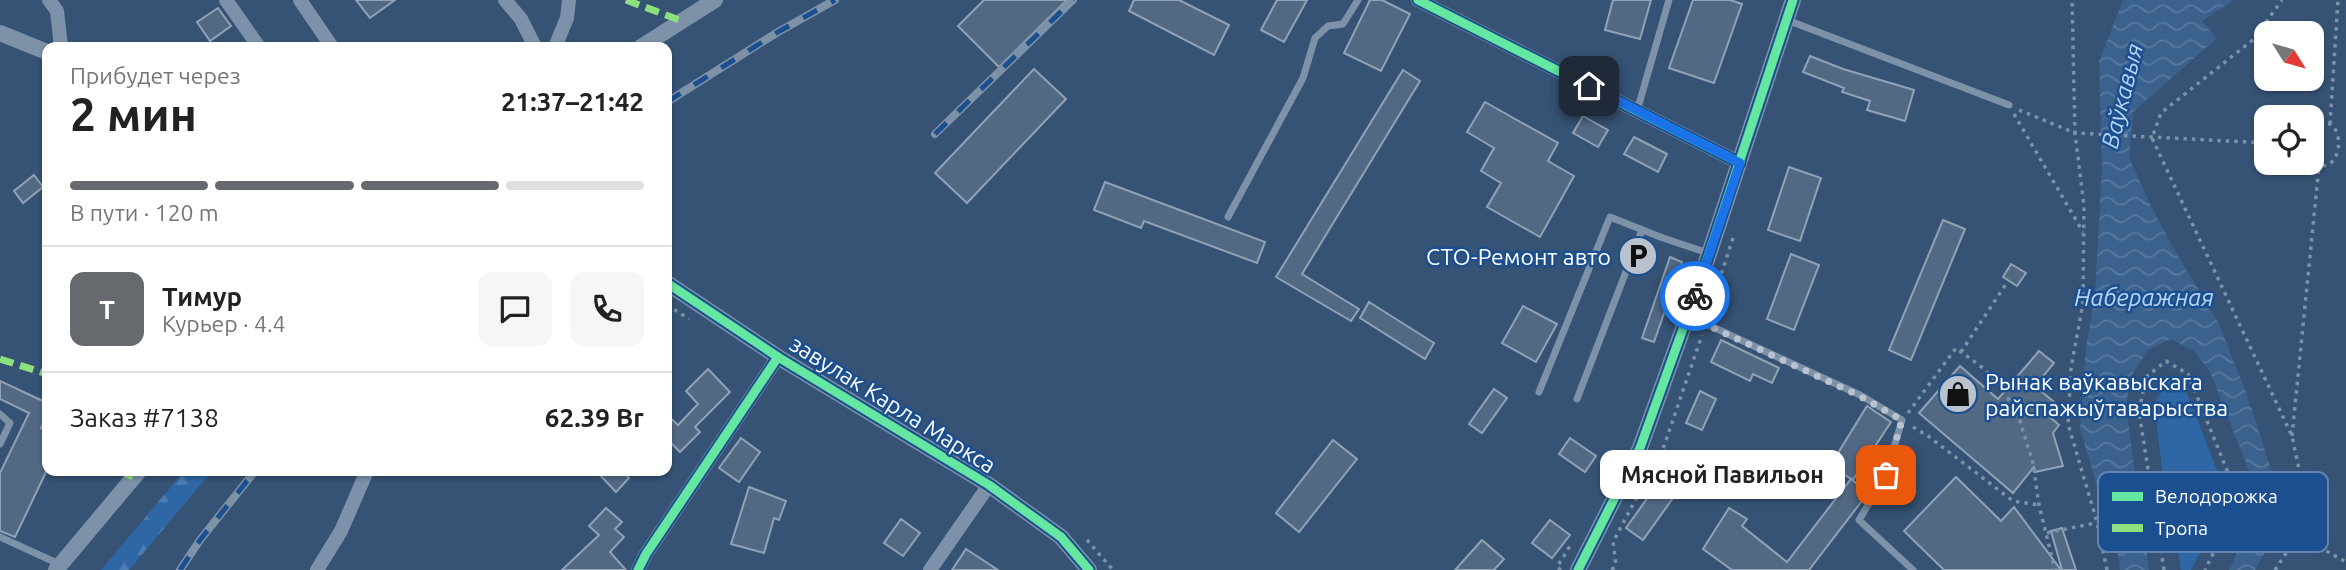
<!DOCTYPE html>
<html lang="ru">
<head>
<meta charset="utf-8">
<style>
  :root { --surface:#fff; --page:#f6f6f6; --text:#222; --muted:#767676; --line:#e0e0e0; --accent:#666a6f }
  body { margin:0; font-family:Ubuntu,sans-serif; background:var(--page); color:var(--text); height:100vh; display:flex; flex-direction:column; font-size:26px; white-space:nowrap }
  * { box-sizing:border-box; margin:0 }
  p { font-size:23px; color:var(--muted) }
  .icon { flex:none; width:38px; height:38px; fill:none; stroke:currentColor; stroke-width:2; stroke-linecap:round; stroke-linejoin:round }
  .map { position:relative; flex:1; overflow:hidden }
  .drawer { position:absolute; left:42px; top:42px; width:630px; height:434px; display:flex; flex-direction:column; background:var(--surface); border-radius:14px; box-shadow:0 2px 5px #0004 }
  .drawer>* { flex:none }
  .needle { width:46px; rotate:127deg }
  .buttons { position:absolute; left:2254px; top:21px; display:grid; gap:14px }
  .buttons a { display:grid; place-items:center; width:70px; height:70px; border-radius:14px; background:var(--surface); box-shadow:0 2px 5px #0004; font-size:35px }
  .pin { position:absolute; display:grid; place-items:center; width:60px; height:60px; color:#fff; margin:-30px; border-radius:14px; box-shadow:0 4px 10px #0006 }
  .courier { position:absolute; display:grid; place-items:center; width:70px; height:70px; margin:-35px; border:5px solid #1a73e8; border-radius:50%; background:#fff; color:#222; box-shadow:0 2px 9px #0007 }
  .bubble { position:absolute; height:49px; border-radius:14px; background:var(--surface); box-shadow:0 2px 5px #0004; font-size:23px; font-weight:600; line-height:49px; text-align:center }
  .summary em { font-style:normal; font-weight:600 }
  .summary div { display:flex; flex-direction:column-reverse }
  .summary { display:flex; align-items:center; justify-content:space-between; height:119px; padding:0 28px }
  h1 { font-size:46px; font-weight:600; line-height:52px }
  .bar { display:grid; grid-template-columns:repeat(4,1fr); gap:10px 7px; align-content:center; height:84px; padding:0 28px }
  .bar i { height:9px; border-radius:5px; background:var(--line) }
  .bar .selected { background:var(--accent) }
  .bar p { grid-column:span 4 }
  .line { display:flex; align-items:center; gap:18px; padding:0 28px; border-top:2px solid var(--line) }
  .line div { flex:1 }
  .round { display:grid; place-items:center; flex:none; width:74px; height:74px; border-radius:14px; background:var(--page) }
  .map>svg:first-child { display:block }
  .green { fill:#2f66a5 }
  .forest { fill:url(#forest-firs) }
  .water { fill:url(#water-waves) }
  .building { fill:#526984; stroke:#92a2b6; stroke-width:2 }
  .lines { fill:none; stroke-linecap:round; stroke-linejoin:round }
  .path { stroke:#7d92a8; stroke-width:3.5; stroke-dasharray:3.5 5; stroke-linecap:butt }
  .service { stroke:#7d92a8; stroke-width:7 }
  .minor { stroke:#7d92a8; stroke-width:14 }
  .tertiary { stroke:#7d92a8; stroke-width:16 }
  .rail-casing { stroke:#7e92a7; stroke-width:8 }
  .rail { stroke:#1b4f8f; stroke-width:5; stroke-dasharray:16; stroke-linecap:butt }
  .quiet { stroke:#8de07e; stroke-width:7; stroke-dasharray:14 7; stroke-linecap:butt }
  .cycleway-casing { stroke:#1b4f8f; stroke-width:13 }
  .cycleway { stroke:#66e7a1; stroke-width:9 }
  .done { stroke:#b9c2ce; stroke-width:7; stroke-dasharray:0 12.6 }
  .route { stroke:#1a73e8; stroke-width:9 }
  .labels { text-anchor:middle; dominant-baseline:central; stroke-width:5; stroke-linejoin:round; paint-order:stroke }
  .poi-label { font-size:23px; fill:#fff; stroke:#1b4f8f; text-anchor:end }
  .street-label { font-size:23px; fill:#fff; stroke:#1b4f8f }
  .water-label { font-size:24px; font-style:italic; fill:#b5d3f5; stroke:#1b4f8f }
  .key { fill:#1b4f8f; stroke:#5f84b1; stroke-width:2 }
  .key-label { font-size:19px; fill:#fff }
</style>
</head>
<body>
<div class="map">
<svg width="2346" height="570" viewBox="0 0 2346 570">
  <defs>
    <pattern id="forest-firs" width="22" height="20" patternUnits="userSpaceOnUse" patternTransform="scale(1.75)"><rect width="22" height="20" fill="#2f66a5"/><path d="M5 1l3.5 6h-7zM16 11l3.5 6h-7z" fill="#4e7db2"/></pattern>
    <pattern id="water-waves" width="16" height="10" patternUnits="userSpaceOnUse" patternTransform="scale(1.75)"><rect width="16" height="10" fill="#3b618d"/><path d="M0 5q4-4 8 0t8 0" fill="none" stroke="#58799e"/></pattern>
  </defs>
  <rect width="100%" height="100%" fill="#365274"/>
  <g class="green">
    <polygon points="2167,379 2185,388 2221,480 2166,498 2154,405"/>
    <polygon points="2221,513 2191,570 2181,570 2174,526"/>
  </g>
  <polygon class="forest" points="184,471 212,471 129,570 101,570"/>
  <polygon class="water" points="2123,0 2234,0 2202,21 2217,38 2133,112 2129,157 2150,204 2178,256 2218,322 2246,392 2278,490 2277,531 2255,570 2229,570 2251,523 2253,481 2210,372 2194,351 2171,339 2148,350 2130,378 2126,408 2149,570 2120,570 2118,555 2080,429 2086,346 2095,297 2102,168 2099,61"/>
  <g class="building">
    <polygon points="356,0 395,0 370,18"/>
    <polygon points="984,0 1067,0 999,67 958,26"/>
    <polygon points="1134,0 1179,0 1229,25 1214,55 1129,11"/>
    <polygon points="1277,0 1307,0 1284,42 1261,30"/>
    <polygon points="1370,0 1382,0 1410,14 1381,71 1344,53"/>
    <polygon points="1613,0 1651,0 1640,39 1605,30"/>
    <polygon points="1693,0 1730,0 1742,4 1714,83 1669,68"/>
    <polygon points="218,8 231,26 210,41 197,22"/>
    <polygon points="1810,56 1843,69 1914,90 1905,121 1867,110 1870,101 1842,92 1844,88 1803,72"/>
    <polygon points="1034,69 1066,99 967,203 935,173"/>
    <polygon points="1403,70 1420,81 1302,274 1359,309 1351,321 1276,277"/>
    <polygon points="1485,102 1558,143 1548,161 1574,176 1540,237 1487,207 1501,183 1481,171 1494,148 1467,132"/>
    <polygon points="1583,116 1608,130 1598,147 1573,133"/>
    <polygon points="1634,137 1667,154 1658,172 1624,154"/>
    <polygon points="1789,167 1821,178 1800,241 1768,230"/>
    <polygon points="34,175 43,187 23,203 14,191"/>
    <polygon points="1105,182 1265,242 1257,263 1144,221 1141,228 1094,210"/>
    <polygon points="1943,220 1965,229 1911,360 1889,350"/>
    <polygon points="1791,254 1819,265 1794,330 1767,319"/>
    <polygon points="1670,257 1682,262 1654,342 1642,338"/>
    <polygon points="2011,264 2026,273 2017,286 2003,277"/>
    <polygon points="1369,302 1434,343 1425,359 1360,318"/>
    <polygon points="1523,306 1557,324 1536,362 1502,343"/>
    <polygon points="1721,340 1779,368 1772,383 1753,374 1750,381 1711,362"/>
    <polygon points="2039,351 2054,363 2035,386 2054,402 2045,413 2059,425 2053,433 2063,466 2035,472 2034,467 2013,493 1919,413 1960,366 1998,399"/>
    <polygon points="708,369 730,392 695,427 700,432 680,452 667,439 667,415 678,425 698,404 686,391"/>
    <polygon points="0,381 47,403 47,415 41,428 47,431 47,470 15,537 0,531 0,473 29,413 0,399"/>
    <polygon points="1494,389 1507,398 1482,433 1469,424"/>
    <polygon points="1700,391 1716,399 1702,430 1686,423"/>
    <polygon points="1867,406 1891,422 1853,480 1830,466"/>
    <polygon points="741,438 760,452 739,482 719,468"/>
    <polygon points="1570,438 1596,456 1585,472 1559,454"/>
    <polygon points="1333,440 1357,459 1299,532 1276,513"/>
    <polygon points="596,471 622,471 629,478 616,492"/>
    <polygon points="1956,477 2001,521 2014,507 2061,570 1944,570 1904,531"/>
    <polygon points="1851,479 1868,493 1809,570 1732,570 1703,549 1729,508 1747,519 1742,526 1787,562"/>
    <polygon points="1656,486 1673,498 1643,540 1626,528"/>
    <polygon points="749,487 786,501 779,520 774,518 764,553 731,544"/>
    <polygon points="606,508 622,522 615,529 624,537 610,552 626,570 562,570 599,535 589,526"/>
    <polygon points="901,519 920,533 903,556 884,543"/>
    <polygon points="1550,520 1570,535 1552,558 1532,543"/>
    <polygon points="2062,528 2076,570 2062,570 2051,531"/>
    <polygon points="1482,540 1504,559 1494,570 1455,570"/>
    <polygon points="966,549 998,570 952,570"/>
  </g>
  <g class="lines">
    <g class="path">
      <polyline points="2019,110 2075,133 2072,0"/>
      <polyline points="2014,114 2083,232"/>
      <polyline points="2330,124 2338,0"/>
      <path d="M2312 128C2318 124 2326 122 2332 125 2346 138 2337 178 2312 162"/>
      <polyline points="667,305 689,319"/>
      <polyline points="1708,314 1733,238"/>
      <polyline points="1961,352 2008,281"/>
      <polyline points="1908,413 1956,348 1983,368 2002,387 2020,421 2033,463 2039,505 2055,570"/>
      <polyline points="1913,427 1928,436 2013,501 2039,505"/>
      <polyline points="2292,436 2319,166"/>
      <polyline points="2047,533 2105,521 2156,516 2248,500 2298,535 2346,562"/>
      <polyline points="1087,540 1113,570"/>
      <polyline points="1561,570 1557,567 1570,546"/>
      <polyline points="1612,570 1616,564 1613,542 1664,446 1702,335"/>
      <polyline points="2107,570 2097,522 2068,424 2071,368 2083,303 2084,206 2075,133 2266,143"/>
      <polyline points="2164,570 2139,412 2146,377 2166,361 2188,374 2239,500 2205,570"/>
      <polyline points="2275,570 2298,535 2303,488 2292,436 2152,138 2161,113 2254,39 2282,0"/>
    </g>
    <g class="service">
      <polyline points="1787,20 2009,105"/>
      <polyline points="1637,111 1669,0"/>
      <polyline points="1228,217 1303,78 1315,38 1328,26 1343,24 1358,0"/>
      <polyline points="1689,316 1860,395 1902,420 1886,475 1859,520 1913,570"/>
      <polyline points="1539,392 1610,217 1663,238 1708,253"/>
      <polyline points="1577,399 1642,230"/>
      <polyline points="0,414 10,423 0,444"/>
      <polyline points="0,537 59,564"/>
    </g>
    <g class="minor">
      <polyline points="49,0 57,11 61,47"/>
      <polyline points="226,0 259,47"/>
      <polyline points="300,0 332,47"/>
      <polyline points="505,0 521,19 535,47"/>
      <polyline points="1418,0 1740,163"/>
      <polyline points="555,47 567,18 569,0"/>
      <polyline points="317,570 341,531 367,471"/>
      <polyline points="638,570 646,554 778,357"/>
      <polyline points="930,570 989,485"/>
    </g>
    <g class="tertiary">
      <polyline points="0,33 47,52"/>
      <polyline points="641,47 715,0"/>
      <polyline points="667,283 778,357 989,485 1061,537 1089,570"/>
      <polyline points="56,570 139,471"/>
      <polyline points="1578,570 1640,448 1697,290 1793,0"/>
    </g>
    <g class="rail-casing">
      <g id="rail">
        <polyline points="667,102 778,32 835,0"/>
        <polyline points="935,134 1073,0"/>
        <polyline points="180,570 200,540 255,471"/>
      </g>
    </g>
    <use href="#rail" class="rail"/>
    <g class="quiet">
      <polyline points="626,0 682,21"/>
      <polyline points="0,359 47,374"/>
      <polyline points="121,471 133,477"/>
    </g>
    <g class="cycleway-casing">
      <g id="cycleway">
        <polyline points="1418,0 1740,163"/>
        <polyline points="667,283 778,357 989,485 1061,537 1089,570"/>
        <polyline points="638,570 646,554 778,357"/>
        <polyline points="1578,570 1640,448 1697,290 1793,0"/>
      </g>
    </g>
    <use href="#cycleway" class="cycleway"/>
  </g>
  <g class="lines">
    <polyline class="done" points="1695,296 1688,316 1860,396 1902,420 1886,475"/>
    <polyline class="route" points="1589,86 1740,163 1695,296"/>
  </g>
  <defs>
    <g id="parking-disc" transform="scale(2.0125)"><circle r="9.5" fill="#b9c2ce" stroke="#1b4f8f"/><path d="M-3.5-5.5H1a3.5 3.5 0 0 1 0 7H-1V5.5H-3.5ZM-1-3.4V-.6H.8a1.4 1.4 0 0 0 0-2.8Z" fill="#111"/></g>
    <g id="shop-disc" transform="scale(2.0125)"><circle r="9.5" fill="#b9c2ce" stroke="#1b4f8f"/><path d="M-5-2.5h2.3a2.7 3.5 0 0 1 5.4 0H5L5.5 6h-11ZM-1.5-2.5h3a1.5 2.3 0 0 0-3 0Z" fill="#111"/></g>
  </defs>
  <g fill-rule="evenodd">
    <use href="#parking-disc" x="1638" y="256"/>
    <use href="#shop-disc" x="1958" y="394"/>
  </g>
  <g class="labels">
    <g class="poi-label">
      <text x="1611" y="256">СТО-Ремонт авто</text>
      <text x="1985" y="381" text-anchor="start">Рынак ваўкавыскага<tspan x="1985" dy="26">райспажыўтаварыства</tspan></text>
    </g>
    <g class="street-label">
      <text transform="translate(893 404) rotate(32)">завулак Карла Маркса</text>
    </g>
    <g class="water-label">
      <text transform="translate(2122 96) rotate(-76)">Ваўкавыя</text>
      <text x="2144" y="297">Наберажная</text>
    </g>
  </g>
  <rect x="2098" y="472" width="230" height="80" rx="10" class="key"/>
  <rect x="2112" y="492" width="31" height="9" fill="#66e7a1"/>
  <rect x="2112" y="524" width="31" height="8" fill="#8de07e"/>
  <g class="key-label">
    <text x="2155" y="503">Велодорожка</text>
    <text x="2155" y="535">Тропа</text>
  </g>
</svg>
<div class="buttons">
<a><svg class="needle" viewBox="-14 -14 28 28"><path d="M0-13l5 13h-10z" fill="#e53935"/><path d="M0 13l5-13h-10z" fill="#767676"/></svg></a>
<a><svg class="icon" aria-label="locate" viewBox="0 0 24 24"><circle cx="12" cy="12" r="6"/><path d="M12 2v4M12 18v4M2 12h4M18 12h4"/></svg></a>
</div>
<div class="pin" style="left:1886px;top:475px;background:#ea580c"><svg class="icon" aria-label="bag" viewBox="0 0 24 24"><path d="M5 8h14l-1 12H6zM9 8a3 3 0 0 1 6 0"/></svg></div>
<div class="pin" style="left:1589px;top:86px;background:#1f2937"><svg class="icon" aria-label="home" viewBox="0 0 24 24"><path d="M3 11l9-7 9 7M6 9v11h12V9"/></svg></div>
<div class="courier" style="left:1695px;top:296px"><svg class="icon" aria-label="bike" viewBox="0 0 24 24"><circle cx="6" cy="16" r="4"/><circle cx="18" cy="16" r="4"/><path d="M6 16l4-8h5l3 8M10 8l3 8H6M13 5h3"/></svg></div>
<div class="bubble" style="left:1600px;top:450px;width:245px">Мясной Павильон</div>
<section class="drawer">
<div class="summary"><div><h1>2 мин</h1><p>Прибудет через</p></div><em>21:37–21:42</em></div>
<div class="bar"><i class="selected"></i><i class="selected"></i><i class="selected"></i><i></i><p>В пути · 120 m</p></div>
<div class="line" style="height:126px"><b class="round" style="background:var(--accent);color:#fff">Т</b><div><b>Тимур</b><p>Курьер · 4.4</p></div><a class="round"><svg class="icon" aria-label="chat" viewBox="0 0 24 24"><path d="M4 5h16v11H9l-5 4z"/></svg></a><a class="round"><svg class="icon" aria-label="phone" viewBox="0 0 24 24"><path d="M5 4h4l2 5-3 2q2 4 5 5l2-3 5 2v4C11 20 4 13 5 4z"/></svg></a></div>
<div class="line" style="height:91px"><div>Заказ #7138</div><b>62.39 Br</b></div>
</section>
</div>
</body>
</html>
